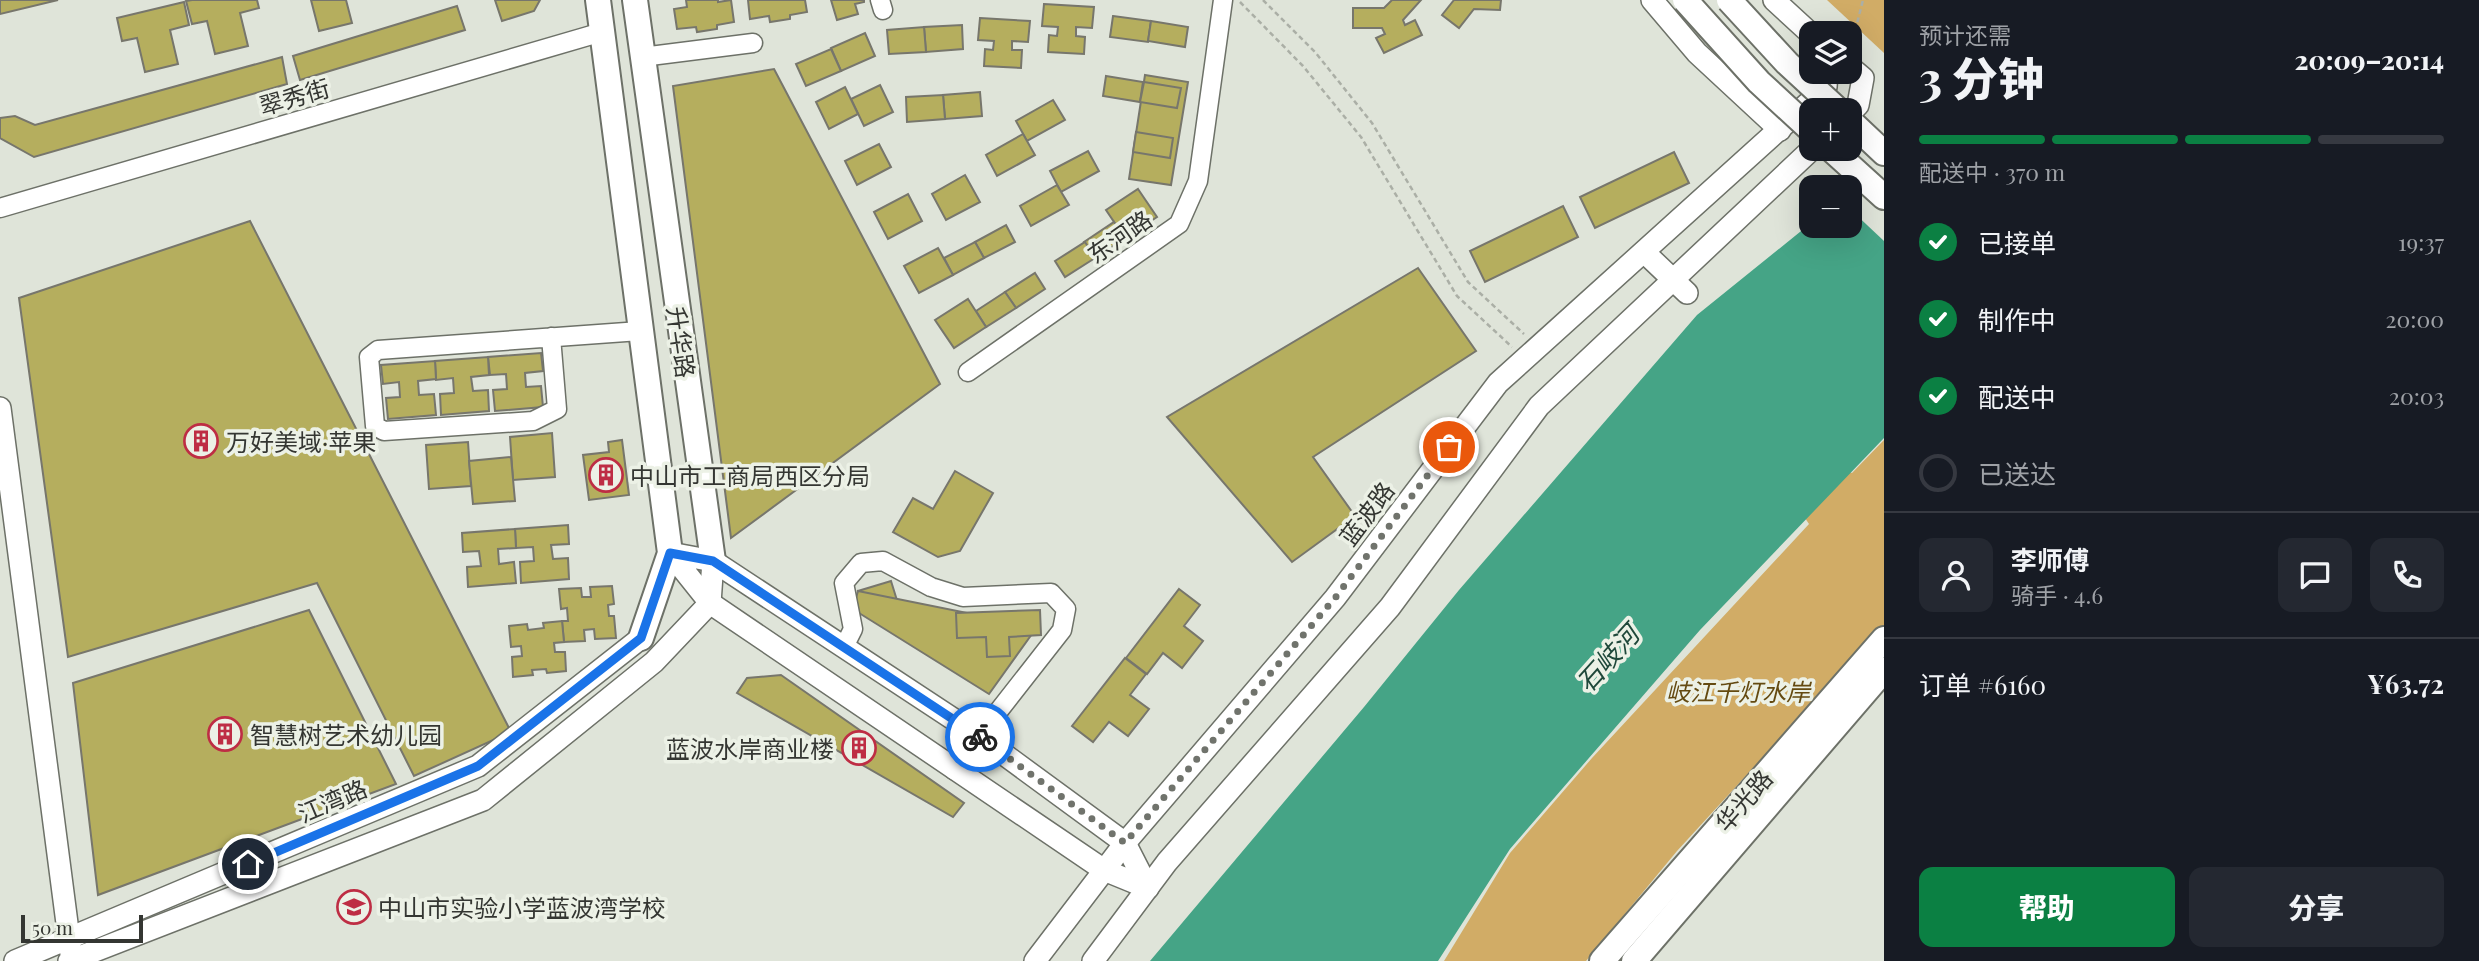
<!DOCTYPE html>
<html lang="zh">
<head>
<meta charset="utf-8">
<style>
  :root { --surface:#171b24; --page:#242831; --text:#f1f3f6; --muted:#9ea1a6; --line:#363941; --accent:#0b8043 }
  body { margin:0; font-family:"Playfair Display","Noto Sans SC",serif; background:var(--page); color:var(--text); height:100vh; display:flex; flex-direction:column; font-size:26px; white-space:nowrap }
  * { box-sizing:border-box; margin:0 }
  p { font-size:23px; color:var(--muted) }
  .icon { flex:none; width:38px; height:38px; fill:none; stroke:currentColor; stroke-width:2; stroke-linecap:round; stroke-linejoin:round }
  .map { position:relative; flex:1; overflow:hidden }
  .details { display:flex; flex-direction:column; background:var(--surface); width:595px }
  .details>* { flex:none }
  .controls { position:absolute; left:1799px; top:21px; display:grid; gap:14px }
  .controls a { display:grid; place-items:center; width:63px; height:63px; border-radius:14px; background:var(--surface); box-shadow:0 7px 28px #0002; font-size:35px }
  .scale { position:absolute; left:21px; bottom:18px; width:122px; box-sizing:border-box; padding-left:7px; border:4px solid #343632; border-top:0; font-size:19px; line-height:24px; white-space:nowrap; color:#343632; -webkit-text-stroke:5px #ecf1e6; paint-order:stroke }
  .pin { position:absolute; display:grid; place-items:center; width:60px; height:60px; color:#fff; margin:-30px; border:4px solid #fff; border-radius:50%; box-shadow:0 2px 7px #0007 }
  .courier { position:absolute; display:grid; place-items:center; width:70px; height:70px; margin:-35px; border:5px solid #1a73e8; border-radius:50%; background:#fff; color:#222; box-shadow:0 2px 9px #0007 }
  .overview em { font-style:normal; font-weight:800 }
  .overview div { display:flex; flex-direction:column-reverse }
  .overview { display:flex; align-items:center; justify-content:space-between; height:119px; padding:0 35px }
  h1 { font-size:46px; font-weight:800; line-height:52px }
  .bar { display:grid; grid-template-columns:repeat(4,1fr); gap:10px 7px; align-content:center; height:84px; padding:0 35px }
  .bar i { height:9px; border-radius:5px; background:var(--line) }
  .bar .current { background:var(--accent) }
  .bar p { grid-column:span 4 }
  .line { display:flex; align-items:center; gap:18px; padding:0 35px; border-top:2px solid var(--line) }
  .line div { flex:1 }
  .round { display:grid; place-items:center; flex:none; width:74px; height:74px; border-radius:14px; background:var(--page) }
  ol { padding:0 35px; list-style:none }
  li { display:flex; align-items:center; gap:21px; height:77px }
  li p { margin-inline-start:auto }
  li .icon { padding:7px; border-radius:50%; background:var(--accent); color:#fff; stroke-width:4 }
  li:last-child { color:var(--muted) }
  li i { width:38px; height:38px; border:4px solid var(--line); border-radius:50% }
  .button { display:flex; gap:14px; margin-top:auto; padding:14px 35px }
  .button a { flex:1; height:80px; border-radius:14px; background:var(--accent); color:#fff; font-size:28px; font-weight:800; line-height:80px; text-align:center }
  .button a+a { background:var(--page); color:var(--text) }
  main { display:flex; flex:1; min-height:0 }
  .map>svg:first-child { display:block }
  .green { fill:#d1ac66 }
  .water { fill:#45a486 }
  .pier { fill:#dfe4d9 }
  .building { fill:#b5ae5e; stroke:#77766c; stroke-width:2 }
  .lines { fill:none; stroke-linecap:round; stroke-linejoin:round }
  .minor-casing { stroke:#6d7168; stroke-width:21 }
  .tertiary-casing { stroke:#6d7168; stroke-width:24 }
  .secondary-casing { stroke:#6d7168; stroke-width:28 }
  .path { stroke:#abafa6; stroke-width:2.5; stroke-dasharray:5 3.5; stroke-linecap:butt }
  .minor { stroke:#fff; stroke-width:18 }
  .tertiary { stroke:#fff; stroke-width:21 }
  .secondary { stroke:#fff; stroke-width:24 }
  .secondary-bridge-casing { stroke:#6d7168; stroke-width:28; stroke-linecap:butt }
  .secondary-bridge { stroke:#fff; stroke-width:24 }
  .done { stroke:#70736c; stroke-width:7; stroke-dasharray:0 12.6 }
  .route { stroke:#1a73e8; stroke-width:9 }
  .labels { text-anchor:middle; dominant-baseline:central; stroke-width:7; stroke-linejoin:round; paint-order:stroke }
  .street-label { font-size:24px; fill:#343632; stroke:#ecf1e6 }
  .poi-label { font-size:24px; fill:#343632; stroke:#ecf1e6; text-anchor:start }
  .park-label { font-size:24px; font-style:italic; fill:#644a11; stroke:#ecf1e6 }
  .water-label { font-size:26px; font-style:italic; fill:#1f483a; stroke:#ecf1e6 }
</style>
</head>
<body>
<main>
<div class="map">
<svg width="1884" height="961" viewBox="0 0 1884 961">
  <rect width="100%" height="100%" fill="#dfe4d9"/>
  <g class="green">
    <polygon points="1827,0 1884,0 1884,53"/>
    <polygon points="1884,440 1884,625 1677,851 1586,961 1444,961 1510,853 1592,758 1809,524 1799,509 1839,468 1852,473"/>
  </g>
  <polygon class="water" points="1884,155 1884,438 1700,630 1510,849 1438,961 1150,961 1364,707 1459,590 1697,315 1811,223 1811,226 1850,226 1850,188"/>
  <polygon class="pier" points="1884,152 1884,241 1850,209 1850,187 1846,187"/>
  <g class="building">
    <polygon points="0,0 58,0 0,14"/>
    <polygon points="192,0 257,0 259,8 240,13 248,46 215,54 207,21 192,24 186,1"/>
    <polygon points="311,0 346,0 352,23 319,31"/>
    <polygon points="495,0 540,0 534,11 502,21"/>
    <polygon points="686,0 718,0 718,2 731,0 734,22 717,25 717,29 697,32 696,27 677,29 674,9 687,7"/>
    <polygon points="748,0 805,0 807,12 790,15 790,19 770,22 769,16 750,19"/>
    <polygon points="831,0 864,0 864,2 855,4 858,14 837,20"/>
    <polygon points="1392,0 1421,0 1403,20 1405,25 1415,20 1422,35 1384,53 1376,38 1385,34 1382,28 1353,28 1353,8 1384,8"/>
    <polygon points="1454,0 1501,0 1500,10 1474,9 1459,28 1442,15"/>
    <polygon points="184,2 189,25 170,30 178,64 145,72 137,38 122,41 117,18"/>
    <polygon points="1044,4 1094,7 1092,28 1076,27 1076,36 1085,37 1084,54 1048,52 1049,35 1057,36 1058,27 1042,26"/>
    <polygon points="457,6 465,30 300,80 293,56"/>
    <polygon points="1113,16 1151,21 1148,42 1110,37"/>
    <polygon points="980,18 1030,21 1028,42 1012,41 1012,50 1022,50 1021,68 984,66 985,49 993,50 994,41 978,40"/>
    <polygon points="1151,21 1188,27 1185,47 1148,41"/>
    <polygon points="962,25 963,49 926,52 924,27"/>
    <polygon points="924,27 926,52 889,54 887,30"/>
    <polygon points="865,33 875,56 841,71 831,48"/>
    <polygon points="831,49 841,71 806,86 796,64"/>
    <polygon points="282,57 287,84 34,157 0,138 0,118 15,116 35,125"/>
    <polygon points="774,69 940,384 731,538 673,86"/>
    <polygon points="1145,75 1188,82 1171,185 1129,179"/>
    <polygon points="1106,76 1143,82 1140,102 1103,96"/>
    <polygon points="1144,82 1181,88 1177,108 1140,102"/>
    <polygon points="880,85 893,112 864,126 851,99"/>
    <polygon points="845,87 858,114 829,129 816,102"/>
    <polygon points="980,92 982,116 945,119 943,95"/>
    <polygon points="943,95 945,119 907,122 906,97"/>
    <polygon points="1053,100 1065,120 1027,141 1016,121"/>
    <polygon points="1136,132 1173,138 1170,158 1133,152"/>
    <polygon points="1023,134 1035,155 997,176 986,155"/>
    <polygon points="879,144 891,167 857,185 845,161"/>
    <polygon points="1088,151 1099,171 1061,192 1050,171"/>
    <polygon points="1674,152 1689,183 1595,228 1580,197"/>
    <polygon points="965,175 980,202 946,220 932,194"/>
    <polygon points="1057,185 1069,205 1031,226 1020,206"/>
    <polygon points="1138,189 1157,217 1125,238 1106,210"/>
    <polygon points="908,194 922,221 888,239 874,212"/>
    <polygon points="1563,206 1578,237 1485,282 1470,251"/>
    <polygon points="250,221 511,732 414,776 317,583 68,657 19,298"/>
    <polygon points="1114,222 1125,238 1095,258 1084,242"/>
    <polygon points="1006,225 1015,242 984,258 975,242"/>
    <polygon points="975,242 984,258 953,275 944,258"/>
    <polygon points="1085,242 1095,258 1065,277 1055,261"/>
    <polygon points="938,248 953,275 919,293 904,266"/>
    <polygon points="1418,268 1476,351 1313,457 1355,516 1292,562 1167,417"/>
    <polygon points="1035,273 1045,289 1016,308 1005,292"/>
    <polygon points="1005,292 1016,308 986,327 976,311"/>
    <polygon points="968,299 986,327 954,348 935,320"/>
    <polygon points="541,353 543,371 525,373 526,387 541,386 543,407 495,411 493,390 507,389 506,374 490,375 488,357"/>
    <polygon points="488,357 489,375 471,377 473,391 488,390 489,411 441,415 440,394 454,393 453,378 436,380 435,361"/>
    <polygon points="435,361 436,379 418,381 419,395 434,394 436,415 388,419 386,398 400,397 399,382 383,384 381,365"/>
    <polygon points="552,433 555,477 513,480 510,437"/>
    <polygon points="622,440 629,495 589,500 583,455 609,452 608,442"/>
    <polygon points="468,442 471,486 429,489 426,445"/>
    <polygon points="511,457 515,501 473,504 469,461"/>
    <polygon points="955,471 993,493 960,551 938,557 893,532 913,498 933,509"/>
    <polygon points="568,525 569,544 551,545 553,559 568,558 569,579 521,583 520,562 534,561 533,547 516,548 515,529"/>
    <polygon points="515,529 516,548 498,549 499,564 514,562 516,583 468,587 467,567 481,566 479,551 463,552 462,533"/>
    <polygon points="891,581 900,610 882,616 878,603 863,607 858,591"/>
    <polygon points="612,586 614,604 608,605 609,616 614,616 616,638 595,639 594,629 584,630 585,641 564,642 562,621 568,621 567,608 561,609 559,589 581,588 582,597 591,597 590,587"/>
    <polygon points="1179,589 1200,605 1184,626 1203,641 1182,668 1163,653 1147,674 1126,658"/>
    <polygon points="858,591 1037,627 989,694 859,613 856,598"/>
    <polygon points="309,610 396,784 98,895 73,683"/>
    <polygon points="1040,610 1041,635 1009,637 1010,656 987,657 986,637 957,638 956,613"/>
    <polygon points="562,621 564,642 554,643 555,652 565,652 566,671 547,673 546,669 532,670 533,675 513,677 512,657 522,656 521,646 511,647 509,626 527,624 528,630 544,628 543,623"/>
    <polygon points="1125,658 1146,674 1130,695 1149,709 1128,736 1109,722 1093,742 1072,726"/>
    <polygon points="781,675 964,803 953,817 737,693 747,678"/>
  </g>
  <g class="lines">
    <g class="minor-casing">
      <g id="minor">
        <polyline points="880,0 883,10"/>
        <polyline points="642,57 753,43"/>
        <polyline points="0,208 602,32"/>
        <polyline points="551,337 557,409 533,421 384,431 375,426 369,357 378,350 640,331"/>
        <polyline points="968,372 1179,224 1198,181 1223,0"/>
        <polyline points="844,647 853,629 844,583 861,563 883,561 931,587 963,597 1051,593 1066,609 1062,630 979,736"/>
      </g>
    </g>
    <g class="tertiary-casing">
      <g id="tertiary">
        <polyline points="1652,0 1697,53 1780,130"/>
        <polyline points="1774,0 1811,34"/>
        <polyline points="1850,67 1863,78 1858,105 1850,113"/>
        <polyline points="1644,252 1687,293"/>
        <polyline points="0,408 71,954"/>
        <polygon points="670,553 713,561 979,736 1125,843 1148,888 1104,870 710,603"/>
        <polyline points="955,769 979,736"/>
        <polyline points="15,961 478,766 641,638"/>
        <polyline points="69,961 483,800 654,662 710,603 713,561"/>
        <polyline points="1035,961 1125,843 1335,598 1498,383 1826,87 1827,72"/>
        <polyline points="1093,961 1167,862 1390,607 1539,406 1812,149"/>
      </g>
    </g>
    <g class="secondary-casing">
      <g id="secondary">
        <polyline points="598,0 670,553 641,638"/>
        <polyline points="635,0 713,561"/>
        <polyline points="1850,121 1884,153"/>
        <polyline points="1831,149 1884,197"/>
        <polyline points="1602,961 1884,639"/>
        <polyline points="1634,961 1884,670"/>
      </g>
    </g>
    <g class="path">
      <polyline points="1263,0 1315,52 1372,123 1468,282 1524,334"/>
      <polyline points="1240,2 1303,66 1361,137 1457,296 1512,347"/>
      <polyline points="1851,47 1863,0"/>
    </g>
    <use href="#minor" class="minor"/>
    <use href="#tertiary" class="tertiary"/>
    <use href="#secondary" class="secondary"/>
    <g class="secondary-bridge-casing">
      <g id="secondary-bridge">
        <polyline points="1685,0 1759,82 1811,130"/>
        <polyline points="1729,0 1787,63 1838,110"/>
      </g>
    </g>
    <use href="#secondary-bridge" class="secondary-bridge"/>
  </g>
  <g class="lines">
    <polyline class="done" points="980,737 1125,843 1335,598 1449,447"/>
    <polyline class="route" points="248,864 478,766 641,638 670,553 713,561 980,737"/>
  </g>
  <defs>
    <g id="building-ring" transform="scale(1.75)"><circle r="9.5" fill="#ecf1e6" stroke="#be2d44" stroke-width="1.5"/><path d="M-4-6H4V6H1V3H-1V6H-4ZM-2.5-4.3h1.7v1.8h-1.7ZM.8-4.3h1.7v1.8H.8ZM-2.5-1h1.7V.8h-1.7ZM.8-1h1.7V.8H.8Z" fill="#be2d44"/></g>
    <g id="school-ring" transform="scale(1.75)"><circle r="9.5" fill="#ecf1e6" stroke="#be2d44" stroke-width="1.5"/><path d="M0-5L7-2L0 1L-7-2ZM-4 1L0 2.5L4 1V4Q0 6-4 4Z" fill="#be2d44"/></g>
  </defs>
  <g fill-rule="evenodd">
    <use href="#building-ring" x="201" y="441"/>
    <use href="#building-ring" x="606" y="475"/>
    <use href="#building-ring" x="225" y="734"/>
    <use href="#building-ring" x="859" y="748"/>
    <use href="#school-ring" x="354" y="907"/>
  </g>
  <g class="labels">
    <g class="street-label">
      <text transform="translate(294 96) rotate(-16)">翠秀街</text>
      <text transform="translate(1119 236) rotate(-35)">东河路</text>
      <text transform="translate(682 342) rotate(82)">升华路</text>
      <text transform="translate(1366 513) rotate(-53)">蓝波路</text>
      <text transform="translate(332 800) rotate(-23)">江湾路</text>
      <text transform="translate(1743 800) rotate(-49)">华光路</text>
    </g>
    <g class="poi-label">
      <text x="226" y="441">万好美域·苹果</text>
      <text x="630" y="475">中山市工商局西区分局</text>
      <text x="250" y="734">智慧树艺术幼儿园</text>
      <text x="834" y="748" text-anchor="end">蓝波水岸商业楼</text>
      <text x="378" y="907">中山市实验小学蓝波湾学校</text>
    </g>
    <g class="park-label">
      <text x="1738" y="691">岐江千灯水岸</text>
    </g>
    <g class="water-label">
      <text transform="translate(1607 658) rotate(-48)">石岐河</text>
    </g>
  </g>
</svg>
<div class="controls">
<a><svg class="icon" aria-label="layers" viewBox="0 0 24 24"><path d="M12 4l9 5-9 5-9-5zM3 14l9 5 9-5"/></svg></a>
<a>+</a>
<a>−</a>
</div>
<div class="scale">50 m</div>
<div class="pin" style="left:1449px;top:447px;background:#ea580c"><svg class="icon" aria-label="bag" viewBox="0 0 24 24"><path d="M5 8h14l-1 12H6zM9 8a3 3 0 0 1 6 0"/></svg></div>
<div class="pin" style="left:248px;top:864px;background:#1f2937"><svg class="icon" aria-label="home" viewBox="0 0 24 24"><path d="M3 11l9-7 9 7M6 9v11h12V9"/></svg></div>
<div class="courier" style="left:980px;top:737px"><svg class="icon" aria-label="bike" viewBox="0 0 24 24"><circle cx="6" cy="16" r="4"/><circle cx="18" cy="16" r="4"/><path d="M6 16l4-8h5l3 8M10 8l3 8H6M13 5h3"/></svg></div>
</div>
<section class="details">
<div class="overview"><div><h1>3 分钟</h1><p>预计还需</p></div><em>20:09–20:14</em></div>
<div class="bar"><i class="current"></i><i class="current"></i><i class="current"></i><i></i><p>配送中 · 370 m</p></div>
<ol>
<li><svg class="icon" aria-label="check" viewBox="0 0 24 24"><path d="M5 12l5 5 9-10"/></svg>已接单<p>19:37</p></li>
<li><svg class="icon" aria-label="check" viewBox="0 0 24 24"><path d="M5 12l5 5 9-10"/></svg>制作中<p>20:00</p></li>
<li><svg class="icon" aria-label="check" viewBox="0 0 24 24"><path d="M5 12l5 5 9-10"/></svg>配送中<p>20:03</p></li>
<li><i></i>已送达</li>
</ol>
<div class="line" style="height:126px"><a class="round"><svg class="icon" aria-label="person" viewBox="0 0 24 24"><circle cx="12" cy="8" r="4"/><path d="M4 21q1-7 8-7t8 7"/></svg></a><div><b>李师傅</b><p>骑手 · 4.6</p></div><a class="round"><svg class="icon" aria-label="chat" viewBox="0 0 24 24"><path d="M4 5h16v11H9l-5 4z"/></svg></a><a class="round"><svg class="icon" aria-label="phone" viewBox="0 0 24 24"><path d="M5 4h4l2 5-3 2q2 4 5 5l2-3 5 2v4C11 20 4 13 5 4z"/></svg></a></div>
<div class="line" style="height:91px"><div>订单 #6160</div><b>¥63.72</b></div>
<div class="button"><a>帮助</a><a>分享</a></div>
</section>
</main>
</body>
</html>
